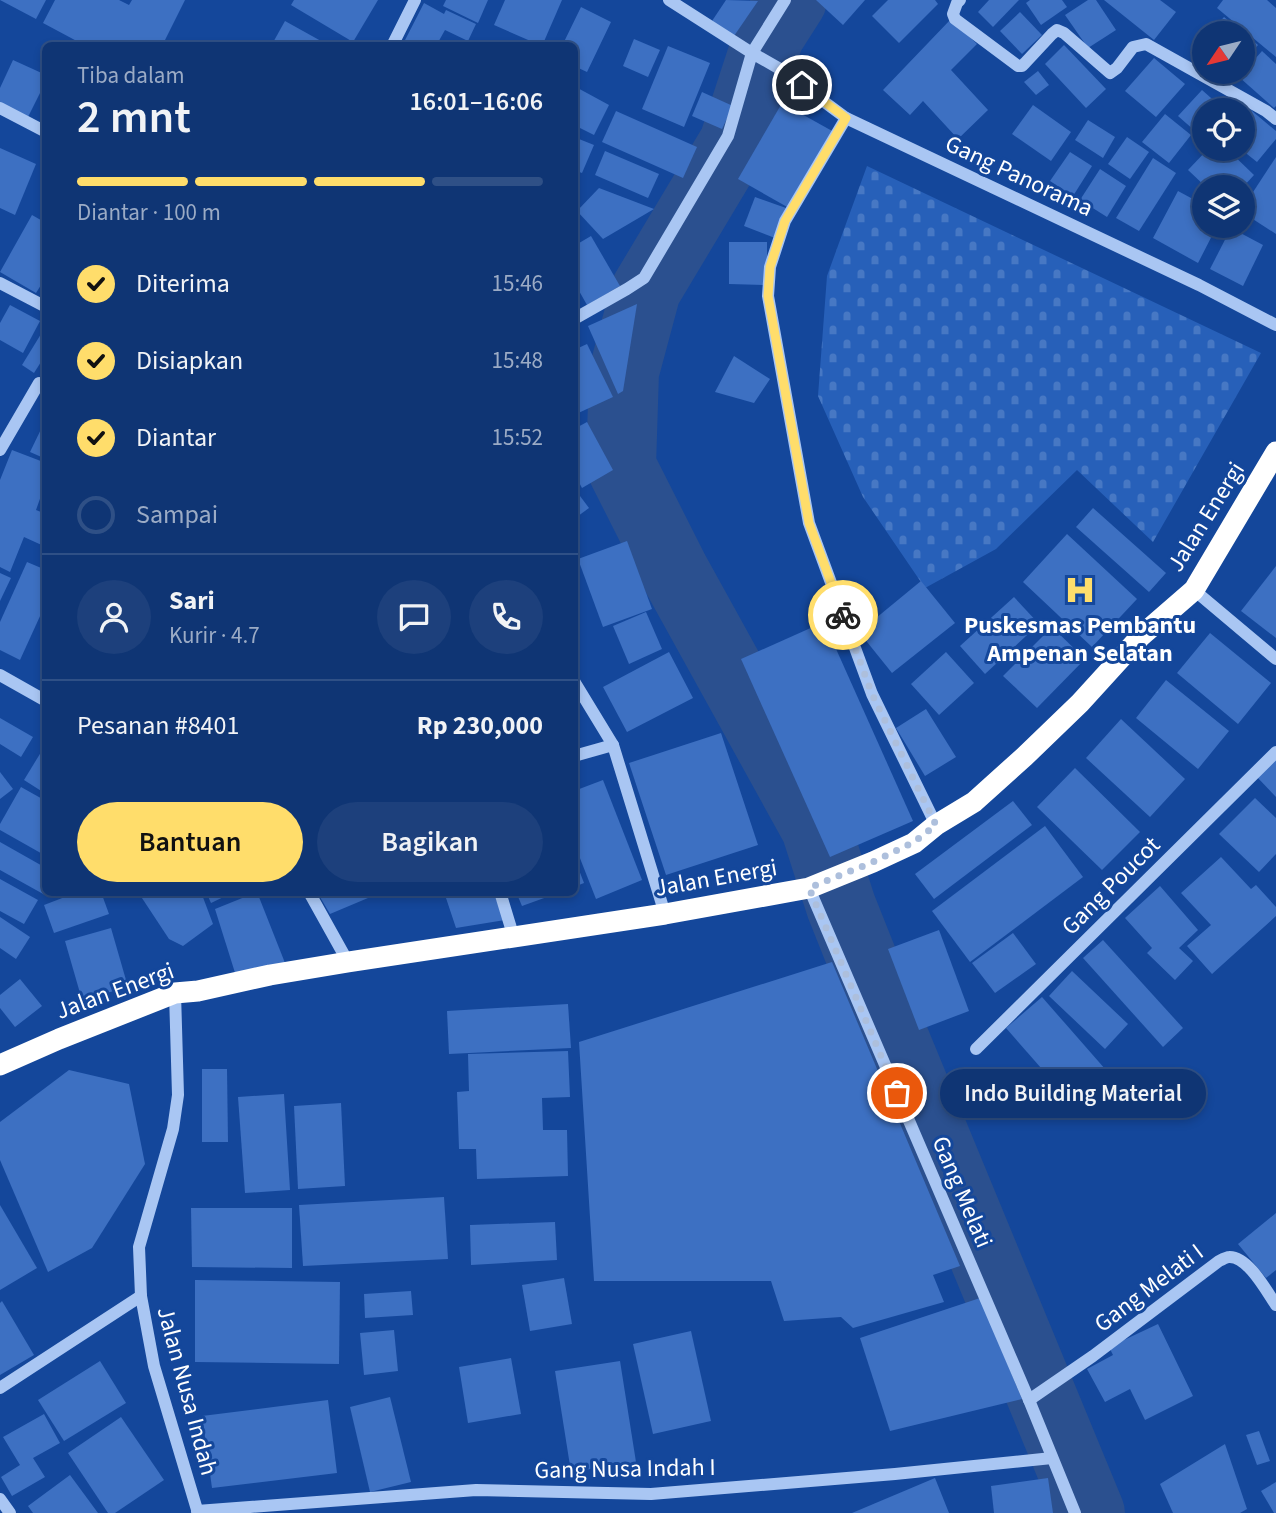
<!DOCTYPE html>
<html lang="id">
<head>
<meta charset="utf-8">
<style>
  :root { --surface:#0f3574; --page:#1d407c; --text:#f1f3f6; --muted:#9babc5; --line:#2f5086; --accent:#ffdd6b }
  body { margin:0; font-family:"Source Sans 3",sans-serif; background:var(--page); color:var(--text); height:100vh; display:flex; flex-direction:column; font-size:26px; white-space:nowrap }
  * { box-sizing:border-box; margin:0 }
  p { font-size:23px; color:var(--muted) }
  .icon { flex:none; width:38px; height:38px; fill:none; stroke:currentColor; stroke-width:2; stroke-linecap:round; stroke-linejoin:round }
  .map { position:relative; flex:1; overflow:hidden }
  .sheet { position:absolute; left:42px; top:42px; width:536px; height:854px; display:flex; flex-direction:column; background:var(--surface); border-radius:10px; box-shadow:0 4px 10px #0003,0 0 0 2px var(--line) }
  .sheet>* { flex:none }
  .needle { width:46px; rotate:235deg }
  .buttons { position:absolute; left:1192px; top:21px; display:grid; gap:14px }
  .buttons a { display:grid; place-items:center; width:63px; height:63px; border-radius:50%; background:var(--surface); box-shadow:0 4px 10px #0003,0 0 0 2px var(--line); font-size:35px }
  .pin { position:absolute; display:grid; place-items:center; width:60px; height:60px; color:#fff; margin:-30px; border:4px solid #fff; border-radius:50%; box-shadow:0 2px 7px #0007 }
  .courier { position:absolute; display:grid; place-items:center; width:70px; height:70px; margin:-35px; border:5px solid #ffdd6b; border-radius:50%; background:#fff; color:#222; box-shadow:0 2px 9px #0007 }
  .bubble { position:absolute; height:49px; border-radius:24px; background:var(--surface); box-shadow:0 4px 10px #0003,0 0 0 2px var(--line); font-size:23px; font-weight:600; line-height:49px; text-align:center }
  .overview em { font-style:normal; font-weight:600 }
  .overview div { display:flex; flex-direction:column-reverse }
  .overview { display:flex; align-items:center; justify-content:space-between; height:119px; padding:0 35px }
  h1 { font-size:46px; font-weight:600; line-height:52px }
  .bar { display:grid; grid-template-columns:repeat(4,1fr); gap:10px 7px; align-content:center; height:84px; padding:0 35px }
  .bar i { height:9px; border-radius:5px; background:var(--line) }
  .bar .selected { background:var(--accent) }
  .bar p { grid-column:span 4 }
  .line { display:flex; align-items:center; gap:18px; padding:0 35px; border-top:2px solid var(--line) }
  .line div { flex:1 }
  .round { display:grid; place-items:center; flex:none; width:74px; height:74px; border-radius:37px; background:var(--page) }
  ol { padding:0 35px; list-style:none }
  li { display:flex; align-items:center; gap:21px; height:77px }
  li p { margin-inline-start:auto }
  li .icon { padding:7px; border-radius:50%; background:var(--accent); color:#111; stroke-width:4 }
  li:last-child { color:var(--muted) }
  li i { width:38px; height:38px; border:4px solid var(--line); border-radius:50% }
  .cta { display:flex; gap:14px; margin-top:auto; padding:14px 35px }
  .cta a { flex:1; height:80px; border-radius:42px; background:var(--accent); color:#111; font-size:28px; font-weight:600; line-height:80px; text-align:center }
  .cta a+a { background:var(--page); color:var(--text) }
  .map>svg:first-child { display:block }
  .cemetery { fill:url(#cemetery-stones) }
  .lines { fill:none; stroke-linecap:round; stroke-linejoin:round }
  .river { stroke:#2b508f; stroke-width:70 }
  .building { fill:#3d70c2 }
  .minor { stroke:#a9c6f3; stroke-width:12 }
  .highway { stroke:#fff; stroke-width:21 }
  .done { stroke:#adbfdc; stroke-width:7; stroke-dasharray:0 12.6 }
  .route { stroke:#ffdd6b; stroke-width:9 }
  .labels { text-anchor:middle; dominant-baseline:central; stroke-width:6; stroke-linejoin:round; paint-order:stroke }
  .street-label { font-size:24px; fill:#fff; stroke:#14479b }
  .poi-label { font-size:24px; font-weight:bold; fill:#fff; stroke:#14479b }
</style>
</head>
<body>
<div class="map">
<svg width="1276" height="1513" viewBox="0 0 1276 1513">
  <defs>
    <pattern id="cemetery-stones" width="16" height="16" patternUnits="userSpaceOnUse" patternTransform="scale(1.75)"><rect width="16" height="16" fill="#2760b9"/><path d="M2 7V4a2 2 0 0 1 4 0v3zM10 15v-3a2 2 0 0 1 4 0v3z" fill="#4778c4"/></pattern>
  </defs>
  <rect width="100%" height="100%" fill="#14479b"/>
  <polygon class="cemetery" points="867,166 1261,353 1153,542 1077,470 996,549 925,588 863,497 818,396 827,276"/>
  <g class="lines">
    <polyline class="river" points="792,0 769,36 734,143 646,290 624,372 621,466 674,571 816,828 841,906 888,1024 1090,1513"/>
  </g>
  <g class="building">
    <polygon points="0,0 46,0 36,19"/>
    <polygon points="55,0 119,0 129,5 132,0 185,0 162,46 86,46 43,23"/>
    <polygon points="294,0 378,0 353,42 291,5"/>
    <polygon points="446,0 488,0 478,23 443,6"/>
    <polygon points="505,0 562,0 542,46 494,25"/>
    <polygon points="726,0 758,1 734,36 712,21"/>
    <polygon points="816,0 865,0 843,25"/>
    <polygon points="888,0 935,0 938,4 899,43 872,16"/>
    <polygon points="989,0 1019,0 993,27 978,12"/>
    <polygon points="1030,0 1062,0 1067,7 1041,25 1026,3"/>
    <polygon points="1088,0 1096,0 1116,30 1088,48 1065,15"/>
    <polygon points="1104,0 1160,0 1176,12 1154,40"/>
    <polygon points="1223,0 1267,0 1276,8 1276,57 1217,8"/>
    <polygon points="424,3 444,14 446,10 476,24 468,41 445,30 436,46 402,46"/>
    <polygon points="581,7 611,22 587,72 574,66 574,46 562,46"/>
    <polygon points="1020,12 1042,35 1022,54 1000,31"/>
    <polygon points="1224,17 1258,45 1242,64 1242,33 1210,33"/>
    <polygon points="951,19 977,44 951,70 988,110 958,139 923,101 910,115 883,90"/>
    <polygon points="285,21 330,46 271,46"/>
    <polygon points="634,39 660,50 648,77 623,66"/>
    <polygon points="1064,45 1106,89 1086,108 1045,64"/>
    <polygon points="668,46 710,63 684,127 642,109"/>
    <polygon points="1262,51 1276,64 1276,106 1274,108 1239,77"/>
    <polygon points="1154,58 1185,84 1156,117 1125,91"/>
    <polygon points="13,60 46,75 46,81 27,119 0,107 0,88"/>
    <polygon points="1038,71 1049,85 1036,95 1024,82"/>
    <polygon points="574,86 609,105 594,135 574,125"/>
    <polygon points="1202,90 1219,105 1214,110 1204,110 1204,121 1195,131 1178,116"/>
    <polygon points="702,92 733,106 722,129 692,116"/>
    <polygon points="1233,95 1276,131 1276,139 1257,162 1242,150 1242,110 1221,110"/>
    <polygon points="782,103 834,132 789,208 738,179"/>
    <polygon points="1033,105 1071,132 1051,161 1012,134"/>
    <polygon points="616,111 697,147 683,178 602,142"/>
    <polygon points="1165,114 1191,135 1169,163 1142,142"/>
    <polygon points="1088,120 1115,137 1103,158 1075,140"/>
    <polygon points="574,137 594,145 582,173 574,170"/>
    <polygon points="1127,137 1149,152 1130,179 1108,164"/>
    <polygon points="0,148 36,164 15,215 0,208"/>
    <polygon points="1208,149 1227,149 1254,175 1243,187 1206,187 1188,170"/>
    <polygon points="605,151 659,174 648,198 595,175"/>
    <polygon points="1070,152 1092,166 1073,196 1050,181"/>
    <polygon points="1276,157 1276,234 1242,212 1242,209"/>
    <polygon points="1153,158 1176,173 1139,231 1116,218"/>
    <polygon points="1100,169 1126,186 1107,217 1080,200"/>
    <polygon points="599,188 654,209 603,239 577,211"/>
    <polygon points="1178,191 1204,205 1204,226 1217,226 1198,263 1153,238"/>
    <polygon points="755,197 786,208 775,238 744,226"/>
    <polygon points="32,215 46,223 46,277 36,293 0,272"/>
    <polygon points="1231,228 1263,245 1243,286 1210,269"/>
    <polygon points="591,236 620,286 587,305 574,282 574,246"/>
    <polygon points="729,242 767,242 767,285 729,284"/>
    <polygon points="637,304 623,391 618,394 588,326"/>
    <polygon points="10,305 40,321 23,353 0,340 0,323"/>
    <polygon points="41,334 46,337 46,354 34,373 22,365"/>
    <polygon points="587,344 613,397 574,415 574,350"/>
    <polygon points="734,356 770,379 754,403 715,392"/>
    <polygon points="46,419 46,459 30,452"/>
    <polygon points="587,422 613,470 582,488 574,473 574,429"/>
    <polygon points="12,450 46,463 46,494 42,493 36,510 46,514 46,547 24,537 10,572 0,567 0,480"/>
    <polygon points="574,488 589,508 574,519"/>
    <polygon points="1093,508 1166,573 1149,592 1076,527"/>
    <polygon points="1067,534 1137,599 1092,647 1023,582"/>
    <polygon points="627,541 652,609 603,627 578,559"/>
    <polygon points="27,562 46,570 46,603 20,660 0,650 0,622"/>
    <polygon points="1276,566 1276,638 1241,611"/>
    <polygon points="0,573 11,578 0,601"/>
    <polygon points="921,581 955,623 892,673 859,632"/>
    <polygon points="1014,597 1039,624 985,674 960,646"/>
    <polygon points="646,612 662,649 629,664 613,626"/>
    <polygon points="824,622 913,821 830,857 741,659"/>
    <polygon points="1052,627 1085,659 1037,708 1003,676"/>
    <polygon points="1210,633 1271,683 1238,724 1177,673"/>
    <polygon points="669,652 693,698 627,732 603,687"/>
    <polygon points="946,652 974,683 939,715 911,684"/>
    <polygon points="1166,680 1229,731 1198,769 1136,718"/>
    <polygon points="926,709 956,757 925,776 896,728"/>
    <polygon points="0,718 33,737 21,757 0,744"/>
    <polygon points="1121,719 1185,779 1150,817 1086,758"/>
    <polygon points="721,733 758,845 666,875 629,763"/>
    <polygon points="46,744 46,794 24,780"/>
    <polygon points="1276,757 1276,797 1256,776"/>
    <polygon points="1075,768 1140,832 1102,870 1037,807"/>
    <polygon points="0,772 13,789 0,799"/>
    <polygon points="603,780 642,880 596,899 574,843 574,791"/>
    <polygon points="21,787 46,801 46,856 0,830 0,824"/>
    <polygon points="1255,798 1276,818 1276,854 1259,872 1219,834"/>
    <polygon points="1013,801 1032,825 934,899 915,874"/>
    <polygon points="1045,826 1083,877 970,962 932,911"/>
    <polygon points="0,842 46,868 46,892 45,895 0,870"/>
    <polygon points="574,857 584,883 574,887"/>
    <polygon points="1221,857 1251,889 1256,885 1276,907 1276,916 1212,974 1187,946 1211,925 1181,893"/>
    <polygon points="0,879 38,900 24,924 0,911"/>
    <polygon points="1160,886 1198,930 1179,948 1193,961 1175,980 1147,953 1152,948 1125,918"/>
    <polygon points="78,892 101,892 109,914 54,933 44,905"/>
    <polygon points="138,892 201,892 213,924 183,946 169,939"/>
    <polygon points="206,892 234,892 211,903"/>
    <polygon points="257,892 287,968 236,976 215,909"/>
    <polygon points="317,892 366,892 368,898 330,914"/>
    <polygon points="444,892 493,892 505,920 456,928"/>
    <polygon points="516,892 558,892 558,893 522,906"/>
    <polygon points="0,917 30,937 16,959 0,948"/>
    <polygon points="111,928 128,987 82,1000 65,941"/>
    <polygon points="939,930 969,1011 919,1030 888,949"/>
    <polygon points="1013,933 1036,964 995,993 972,963"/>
    <polygon points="1103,940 1183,1028 1163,1047 1083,958"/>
    <polygon points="832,962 960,1266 933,1275 944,1302 853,1328 841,1317 784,1321 771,1281 594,1281 579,1042"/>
    <polygon points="1072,971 1128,1024 1105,1049 1049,996"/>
    <polygon points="20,979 42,1006 15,1027 0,1008 0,995"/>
    <polygon points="1042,997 1120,1086 1084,1117 1006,1028"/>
    <polygon points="568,1004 571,1048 449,1054 447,1011"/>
    <polygon points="568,1051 570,1097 542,1098 543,1130 567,1130 568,1176 477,1179 476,1149 459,1149 457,1092 469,1091 468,1054"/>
    <polygon points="202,1069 227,1069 228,1142 202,1142"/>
    <polygon points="69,1070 129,1084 145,1164 92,1248 48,1272 0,1160 0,1122"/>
    <polygon points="284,1094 290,1190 245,1193 238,1097"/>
    <polygon points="341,1103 345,1186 298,1189 294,1106"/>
    <polygon points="444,1197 448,1259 303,1266 299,1205"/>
    <polygon points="0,1205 37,1268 0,1290"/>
    <polygon points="191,1208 292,1208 292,1268 192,1267"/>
    <polygon points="1276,1213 1276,1270 1266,1278 1238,1244"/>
    <polygon points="555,1222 557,1260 471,1265 470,1225"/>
    <polygon points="564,1278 572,1324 530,1331 522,1285"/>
    <polygon points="195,1280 340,1282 339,1364 195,1362"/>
    <polygon points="411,1291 413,1315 365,1318 364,1294"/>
    <polygon points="980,1298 1022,1399 890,1431 860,1338"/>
    <polygon points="2,1301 34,1355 0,1375 0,1303"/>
    <polygon points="1158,1324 1193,1396 1145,1420 1130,1389 1105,1402 1087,1369 1113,1355 1109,1347"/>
    <polygon points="394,1330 398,1371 364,1375 360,1333"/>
    <polygon points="691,1331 711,1421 653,1434 633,1344"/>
    <polygon points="511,1358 521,1414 468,1423 459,1367"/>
    <polygon points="100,1361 126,1403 64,1441 38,1400"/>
    <polygon points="620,1361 636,1462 571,1472 555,1371"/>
    <polygon points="390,1397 411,1482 370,1492 350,1407"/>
    <polygon points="328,1400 337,1473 212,1488 202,1416"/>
    <polygon points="44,1414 60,1443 33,1458 45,1477 12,1496 1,1477 20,1465 3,1437"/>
    <polygon points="121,1417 164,1480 115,1513 108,1513 68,1453"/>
    <polygon points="1259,1431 1270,1461 1257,1465 1246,1435"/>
    <polygon points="1225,1444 1247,1509 1240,1513 1173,1513 1160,1484"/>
    <polygon points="70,1475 98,1513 33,1513 28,1506"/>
    <polygon points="935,1478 949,1513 852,1513"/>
    <polygon points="1048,1478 1053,1513 994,1513 991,1486"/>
    <polygon points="1276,1482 1276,1513 1274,1513 1261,1491"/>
  </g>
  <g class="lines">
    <g class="minor">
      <polyline points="669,0 752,53 785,0"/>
      <polyline points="960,0 957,3 953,14 955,19 1018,66 1022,66 1025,63 1052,34 1057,30 1064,33 1110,73 1117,68 1133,47 1146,44 1266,111 1276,119"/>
      <polyline points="392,46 415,0"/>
      <polyline points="0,108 46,132"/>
      <polyline points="846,118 785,221 770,267 768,296 809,523 872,694 936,825"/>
      <polyline points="0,283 46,307"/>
      <polyline points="574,319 627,289 644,278 728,136 752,53 780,69 846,118 1199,285 1276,325"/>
      <polyline points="0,450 39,383"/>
      <polyline points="1194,590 1276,659"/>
      <polyline points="0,675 46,701"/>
      <polyline points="574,681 613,745 665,914"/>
      <polyline points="574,756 613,745"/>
      <polyline points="809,888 1029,1400 1075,1513"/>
      <polyline points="309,892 348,962"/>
      <polyline points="500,892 514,938"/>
      <polyline points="175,993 178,1095 173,1129 139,1247 141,1296 154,1366 198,1513"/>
      <polyline points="976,1049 1276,752"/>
      <polyline points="0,1388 141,1296"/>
      <path d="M1029 1400 1093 1356 1219 1261C1221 1260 1227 1257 1229 1257 1248 1256 1267 1292 1276 1305"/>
      <polyline points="0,1499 10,1513"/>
      <polyline points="197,1511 476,1490 651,1494 895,1474 1052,1458"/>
    </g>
    <polyline class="highway" points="0,1065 59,1039 175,993 198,991 270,975 348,962 665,914 809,888 873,862 914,843 936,825 974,802 1024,757 1080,703 1141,636 1194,590 1276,452"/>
  </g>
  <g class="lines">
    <polyline class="done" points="843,615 872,694 936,825 914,842 873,862 809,888 897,1093"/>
    <polyline class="route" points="802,85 846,118 785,221 770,267 768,296 809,523 843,615"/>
  </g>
  <defs>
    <g id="hospital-bare" transform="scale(2.415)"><path d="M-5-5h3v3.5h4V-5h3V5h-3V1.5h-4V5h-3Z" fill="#ffdd6b" stroke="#14479b" stroke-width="2.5" paint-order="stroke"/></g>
  </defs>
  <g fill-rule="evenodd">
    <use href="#hospital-bare" x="1080" y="590"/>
  </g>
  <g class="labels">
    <g class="street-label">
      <text transform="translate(1019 176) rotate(25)">Gang Panorama</text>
      <text transform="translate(1206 517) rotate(-58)">Jalan Energi</text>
      <text transform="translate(716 878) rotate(-10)">Jalan Energi</text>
      <text transform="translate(1111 886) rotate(-45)">Gang Poucot</text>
      <text transform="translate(115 991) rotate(-20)">Jalan Energi</text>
      <text transform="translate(962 1192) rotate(67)">Gang Melati</text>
      <text transform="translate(1149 1288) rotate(-37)">Gang Melati I</text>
      <text transform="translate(187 1391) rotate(75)">Jalan Nusa Indah</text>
      <text transform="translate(625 1469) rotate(-1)">Gang Nusa Indah I</text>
    </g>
    <g class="poi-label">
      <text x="1080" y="625">Puskesmas Pembantu<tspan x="1080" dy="28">Ampenan Selatan</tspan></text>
    </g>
  </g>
</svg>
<div class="buttons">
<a><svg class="needle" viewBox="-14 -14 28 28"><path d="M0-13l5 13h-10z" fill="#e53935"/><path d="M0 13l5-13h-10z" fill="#9babc5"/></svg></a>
<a><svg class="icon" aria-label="locate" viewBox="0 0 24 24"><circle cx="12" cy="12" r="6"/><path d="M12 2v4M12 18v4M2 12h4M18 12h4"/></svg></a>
<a><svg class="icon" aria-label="layers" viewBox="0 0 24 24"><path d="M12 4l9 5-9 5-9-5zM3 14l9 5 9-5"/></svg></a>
</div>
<div class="pin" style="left:897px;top:1093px;background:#ea580c"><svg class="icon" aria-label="bag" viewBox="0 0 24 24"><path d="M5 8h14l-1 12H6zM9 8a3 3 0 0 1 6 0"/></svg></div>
<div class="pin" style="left:802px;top:85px;background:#1f2937"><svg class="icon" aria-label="home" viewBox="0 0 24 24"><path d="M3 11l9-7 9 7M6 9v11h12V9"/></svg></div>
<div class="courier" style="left:843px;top:615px"><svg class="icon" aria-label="bike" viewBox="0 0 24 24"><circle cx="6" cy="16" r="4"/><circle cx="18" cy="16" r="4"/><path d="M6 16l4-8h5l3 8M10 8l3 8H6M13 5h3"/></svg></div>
<div class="bubble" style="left:940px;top:1069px;width:266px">Indo Building Material</div>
<section class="sheet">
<div class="overview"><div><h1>2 mnt</h1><p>Tiba dalam</p></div><em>16:01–16:06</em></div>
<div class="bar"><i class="selected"></i><i class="selected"></i><i class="selected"></i><i></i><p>Diantar · 100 m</p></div>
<ol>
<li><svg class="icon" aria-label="check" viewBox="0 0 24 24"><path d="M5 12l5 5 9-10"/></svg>Diterima<p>15:46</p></li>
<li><svg class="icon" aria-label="check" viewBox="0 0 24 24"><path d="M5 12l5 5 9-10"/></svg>Disiapkan<p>15:48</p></li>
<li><svg class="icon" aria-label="check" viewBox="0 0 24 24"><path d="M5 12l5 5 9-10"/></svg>Diantar<p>15:52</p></li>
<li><i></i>Sampai</li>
</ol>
<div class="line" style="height:126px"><a class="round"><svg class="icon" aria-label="person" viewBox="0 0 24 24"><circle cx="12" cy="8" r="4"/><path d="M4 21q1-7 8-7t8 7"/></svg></a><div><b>Sari</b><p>Kurir · 4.7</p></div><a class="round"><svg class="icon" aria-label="chat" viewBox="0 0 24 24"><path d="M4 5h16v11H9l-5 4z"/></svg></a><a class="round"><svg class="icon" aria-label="phone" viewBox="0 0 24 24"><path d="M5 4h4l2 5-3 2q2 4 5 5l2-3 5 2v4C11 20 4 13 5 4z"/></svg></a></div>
<div class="line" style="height:91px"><div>Pesanan #8401</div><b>Rp 230,000</b></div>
<div class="cta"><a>Bantuan</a><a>Bagikan</a></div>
</section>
</div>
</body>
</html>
